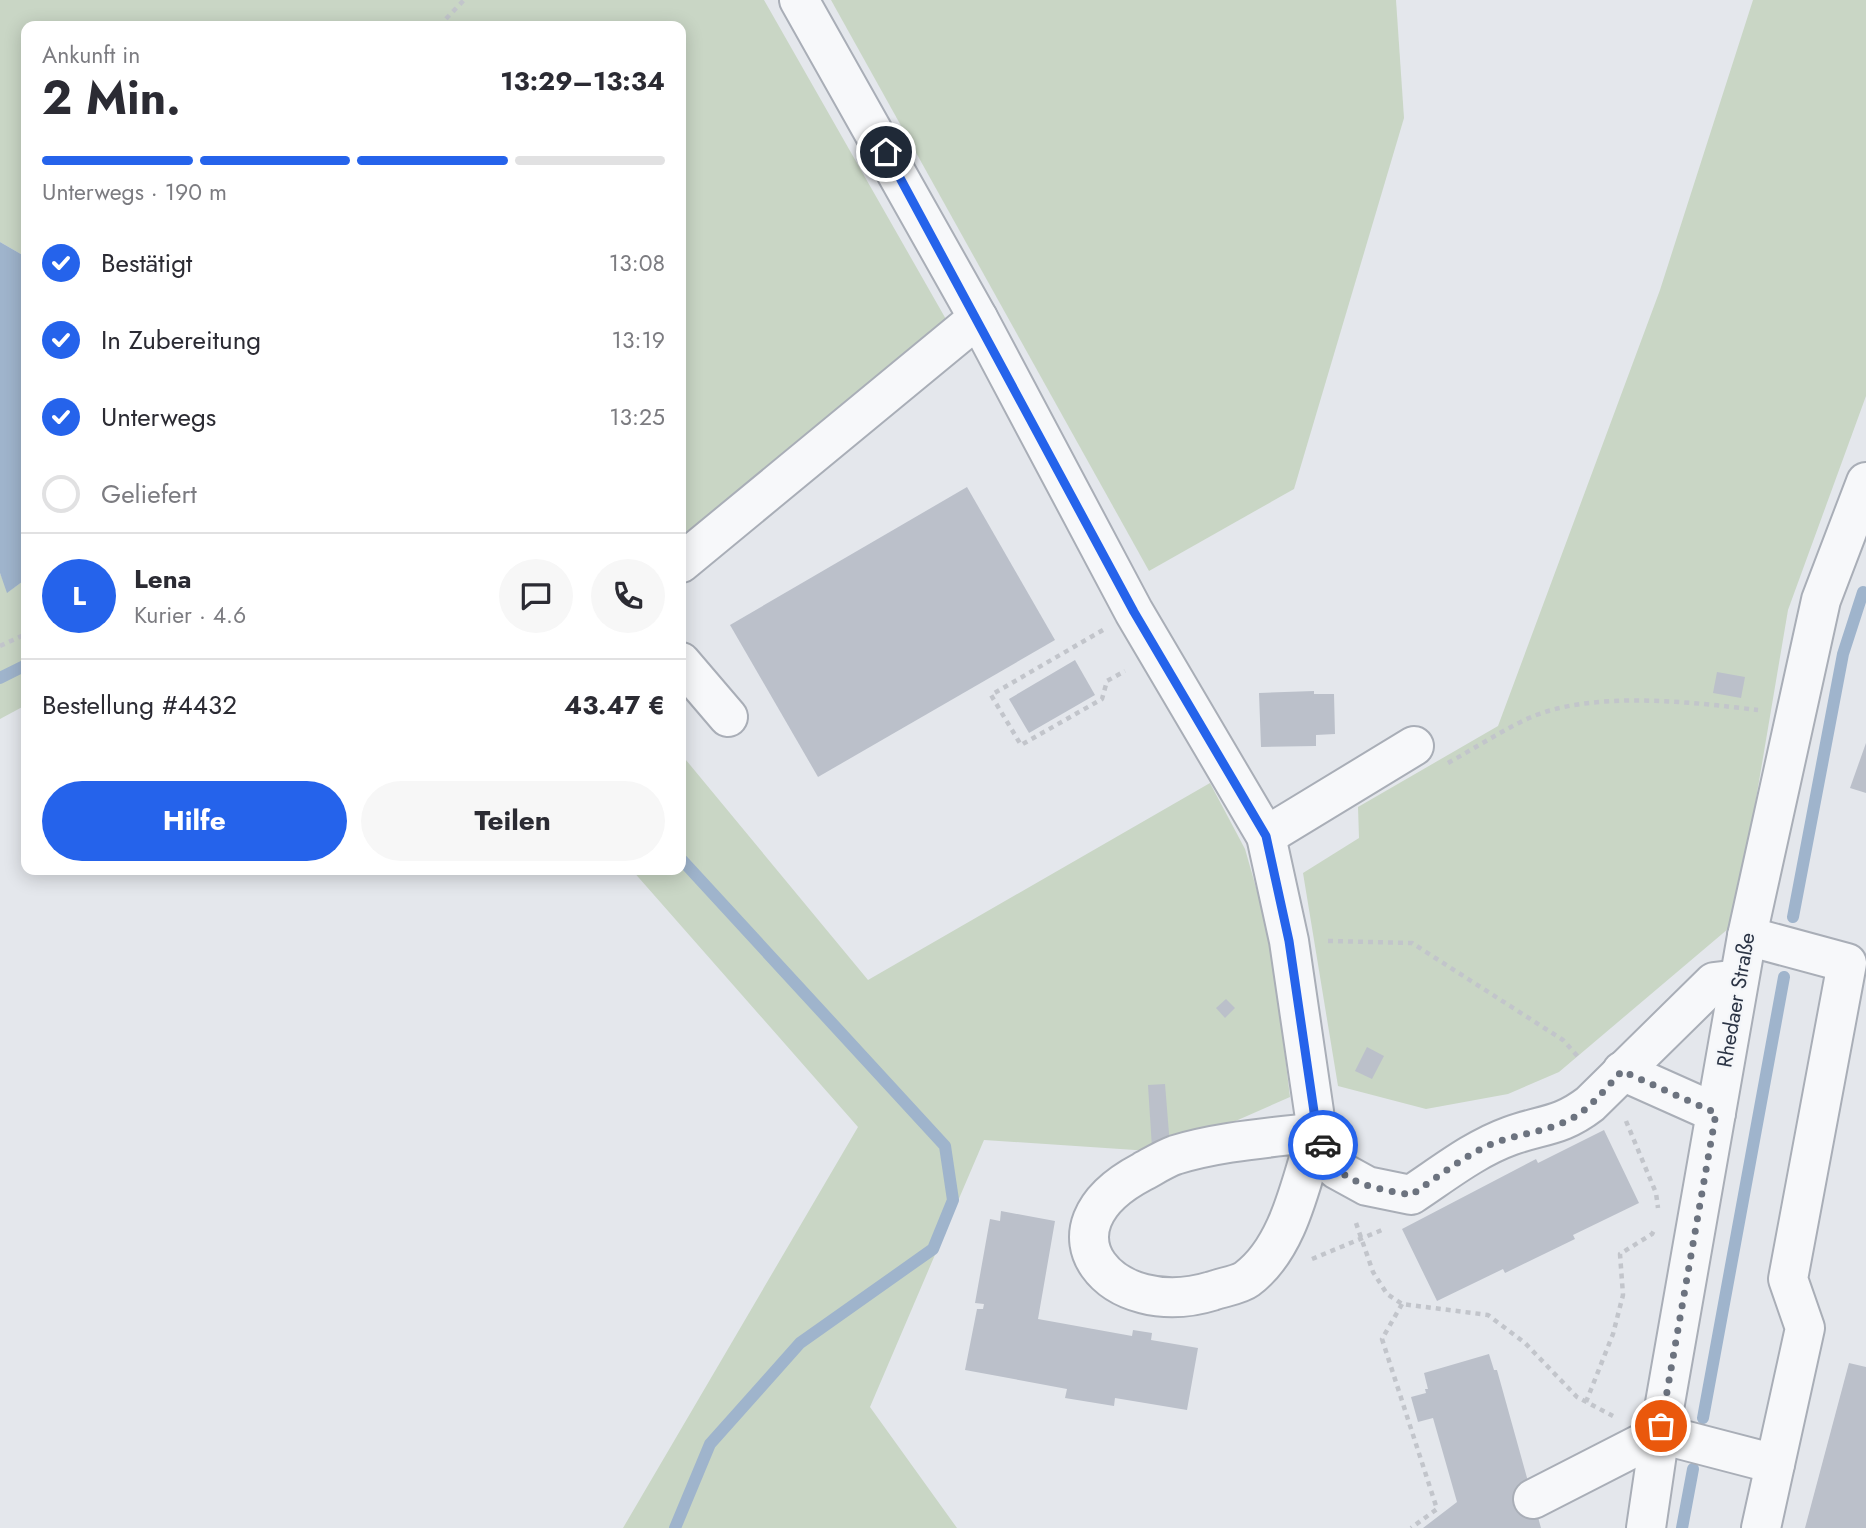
<!DOCTYPE html>
<html lang="de">
<head>
<meta charset="utf-8">
<style>
  :root { --surface:#fff; --page:#f7f7f7; --text:#2b2b33; --muted:#7c7c81; --line:#e1e1e2; --accent:#2563eb }
  body { margin:0; font-family:Jost,sans-serif; background:var(--page); color:var(--text); height:100vh; display:flex; flex-direction:column; font-size:26px; white-space:nowrap }
  * { box-sizing:border-box; margin:0 }
  p { font-size:23px; color:var(--muted) }
  .icon { flex:none; width:38px; height:38px; fill:none; stroke:currentColor; stroke-width:2; stroke-linecap:round; stroke-linejoin:round }
  .map { position:relative; flex:1; overflow:hidden }
  .panel { position:absolute; left:21px; top:21px; width:665px; height:854px; display:flex; flex-direction:column; background:var(--surface); border-radius:14px; box-shadow:0 4px 18px #0003 }
  .panel>* { flex:none }
  .pin { position:absolute; display:grid; place-items:center; width:60px; height:60px; color:#fff; margin:-30px; border:4px solid #fff; border-radius:50%; box-shadow:0 2px 7px #0007 }
  .courier { position:absolute; display:grid; place-items:center; width:70px; height:70px; margin:-35px; border:5px solid #2563eb; border-radius:50%; background:#fff; color:#222; box-shadow:0 2px 9px #0007 }
  .head em { font-style:normal; font-weight:700 }
  .head div { display:flex; flex-direction:column-reverse }
  .head { display:flex; align-items:center; justify-content:space-between; height:119px; padding:0 21px }
  h1 { font-size:46px; font-weight:700; line-height:52px }
  .bar { display:grid; grid-template-columns:repeat(4,1fr); gap:10px 7px; align-content:center; height:84px; padding:0 21px }
  .bar i { height:9px; border-radius:5px; background:var(--line) }
  .bar .selected { background:var(--accent) }
  .bar p { grid-column:span 4 }
  .line { display:flex; align-items:center; gap:18px; padding:0 21px; border-top:2px solid var(--line) }
  .line div { flex:1 }
  .round { display:grid; place-items:center; flex:none; width:74px; height:74px; border-radius:37px; background:var(--page) }
  ol { padding:0 21px; list-style:none }
  li { display:flex; align-items:center; gap:21px; height:77px }
  li p { margin-inline-start:auto }
  li .icon { padding:7px; border-radius:50%; background:var(--accent); color:#fff; stroke-width:4 }
  li:last-child { color:var(--muted) }
  li i { width:38px; height:38px; border:4px solid var(--line); border-radius:50% }
  .cta { display:flex; gap:14px; margin-top:auto; padding:14px 21px }
  .cta a { flex:1; height:80px; border-radius:42px; background:var(--accent); color:#fff; font-size:28px; font-weight:700; line-height:80px; text-align:center }
  .cta a+a { background:var(--page); color:var(--text) }
  .map>svg:first-child { display:block }
  .green { fill:#c9d6c5 }
  .water { fill:#9fb4cc }
  .lines { fill:none; stroke-linecap:round; stroke-linejoin:round }
  .stream { stroke:#9fb4cc; stroke-width:12 }
  .building { fill:#bbc0ca }
  .minor-casing { stroke:#a9aeb7; stroke-width:42 }
  .path { stroke:#c2c5cb; stroke-width:4.5; stroke-dasharray:5 5; stroke-linecap:butt }
  .minor { stroke:#f7f8fa; stroke-width:38 }
  .done { stroke:#6c737f; stroke-width:7; stroke-dasharray:0 12.6 }
  .route { stroke:#2563eb; stroke-width:9 }
  .labels { text-anchor:middle; dominant-baseline:central; stroke-width:5; stroke-linejoin:round; paint-order:stroke }
  .street-label { font-size:21px; fill:#2b3445; stroke:#f4f6f9 }
</style>
</head>
<body>
<div class="map">
<svg width="1866" height="1528" viewBox="0 0 1866 1528">
  <rect width="100%" height="100%" fill="#e4e7ec"/>
  <g class="green">
    <polygon points="0,0 764,0 947,321 681,542 681,26 26,26 26,257 0,242"/>
    <polygon points="831,0 1396,0 1404,118 1294,489 1149,571"/>
    <polygon points="1753,0 1866,0 1866,396 1788,610 1735,923 1559,1072 1508,1094 1426,1109 1338,1086 1303,873 1359,838 1358,807 1498,726 1660,290"/>
    <polygon points="0,573 8,592 26,579 26,705 0,719"/>
    <polygon points="681,754 868,980 1210,783 1245,849 1271,940 1290,1097 1165,1152 984,1140 870,1407 957,1528 623,1528 858,1127 632,870 681,870"/>
  </g>
  <polygon class="water" points="0,242 26,257 26,579 7,593 0,573"/>
  <g class="lines">
    <g class="stream">
      <polyline points="0,678 26,665"/>
      <polyline points="1793,917 1843,654 1863,592"/>
      <polyline points="1703,1418 1784,977"/>
      <polyline points="675,1528 710,1444 800,1343 933,1249 953,1200 945,1146 681,859"/>
      <polyline points="1682,1528 1693,1469"/>
    </g>
  </g>
  <g class="building">
    <polygon points="967,487 1055,640 818,777 730,625"/>
    <polygon points="1075,660 1095,695 1029,733 1009,699"/>
    <polygon points="1717,672 1745,677 1741,698 1713,693"/>
    <polygon points="1314,691 1314,694 1334,694 1335,734 1316,735 1316,746 1261,747 1259,693"/>
    <polygon points="1866,743 1866,793 1850,788"/>
    <polygon points="1226,999 1235,1008 1225,1018 1216,1008"/>
    <polygon points="1367,1047 1384,1056 1372,1079 1355,1071"/>
    <polygon points="1165,1084 1170,1146 1152,1148 1148,1085"/>
    <polygon points="1604,1130 1639,1203 1573,1235 1575,1239 1505,1273 1503,1269 1437,1301 1402,1229 1536,1159 1538,1163"/>
    <polygon points="1001,1211 1055,1221 1038,1319 1132,1336 1133,1330 1152,1333 1151,1340 1198,1348 1187,1410 1115,1398 1114,1406 1065,1398 1067,1389 965,1370 977,1309 983,1309 984,1304 975,1303 990,1219 1000,1221"/>
    <polygon points="1489,1354 1494,1370 1497,1370 1541,1528 1423,1528 1457,1502 1433,1418 1418,1422 1411,1397 1426,1393 1425,1389 1428,1389 1424,1373"/>
    <polygon points="1849,1363 1866,1367 1866,1528 1805,1528"/>
  </g>
  <g class="lines">
    <g class="minor-casing">
      <g id="minor">
        <path d="M799 0 978 318 1134 612 1266 836 1289 941 1317 1132 1336 1169 1367 1186 1411 1195C1443 1174 1474 1149 1510 1136 1543 1124 1560 1127 1590 1104L1714 982 1739 979"/>
        <polyline points="681,563 978,318"/>
        <polyline points="681,662 728,717"/>
        <polyline points="1266,836 1414,746"/>
        <polyline points="1747,936 1847,963 1788,1279 1805,1328 1761,1528"/>
        <polyline points="1622,1071 1716,1113"/>
        <path d="M1317 1132C1301 1180 1290 1247 1247 1279 1239 1285 1223 1287 1212 1291 1112 1322 1032 1230 1142 1172 1153 1166 1164 1159 1175 1155 1221 1141 1270 1138 1317 1132Z"/>
        <polyline points="1533,1499 1660,1434 1775,1464"/>
        <polyline points="1646,1528 1661,1426 1747,936 1821,600 1866,482"/>
      </g>
    </g>
    <g class="path">
      <polyline points="439,26 464,0"/>
      <polyline points="1103,630 991,695 1021,745 1102,699 1107,681 1125,671"/>
      <polyline points="0,646 26,634"/>
      <path d="M1448 763C1475 748 1501 731 1529 718 1593 690 1690 702 1758 710"/>
      <polyline points="1328,941 1412,943 1563,1040 1580,1059"/>
      <polyline points="1626,1121 1656,1193 1658,1208"/>
      <polyline points="1356,1223 1373,1272 1387,1294 1402,1304 1488,1315 1525,1343 1577,1397 1613,1416"/>
      <polyline points="1312,1259 1382,1230"/>
      <polyline points="1402,1304 1382,1339 1437,1509 1411,1528"/>
      <polyline points="1586,1402 1613,1334 1623,1295 1620,1254 1652,1234 1655,1229"/>
    </g>
    <use href="#minor" class="minor"/>
  </g>
  <g class="lines">
    <path class="done" d="M1323 1145C1327 1152 1331 1164 1337 1169 1357 1187 1386 1190 1411 1195 1433 1180 1455 1163 1479 1150 1508 1134 1542 1134 1571 1119 1591 1108 1606 1088 1622 1071L1716 1113 1661 1426"/>
    <polyline class="route" points="886,152 1134,612 1266,836 1289,941 1317,1132 1323,1145"/>
  </g>
  <g class="labels">
    <g class="street-label">
      <text transform="translate(1736 1000) rotate(-80)">Rhedaer Straße</text>
    </g>
  </g>
</svg>
<div class="pin" style="left:1661px;top:1426px;background:#ea580c"><svg class="icon" aria-label="bag" viewBox="0 0 24 24"><path d="M5 8h14l-1 12H6zM9 8a3 3 0 0 1 6 0"/></svg></div>
<div class="pin" style="left:886px;top:152px;background:#1f2937"><svg class="icon" aria-label="home" viewBox="0 0 24 24"><path d="M3 11l9-7 9 7M6 9v11h12V9"/></svg></div>
<div class="courier" style="left:1323px;top:1145px"><svg class="icon" aria-label="car" viewBox="0 0 24 24"><path d="M5 17H2v-5l4-1 3-4h7l3 4 3 1v5h-3M9 17h6M6 11h13"/><circle cx="7" cy="17" r="2"/><circle cx="17" cy="17" r="2"/></svg></div>
<section class="panel">
<div class="head"><div><h1>2 Min.</h1><p>Ankunft in</p></div><em>13:29–13:34</em></div>
<div class="bar"><i class="selected"></i><i class="selected"></i><i class="selected"></i><i></i><p>Unterwegs · 190 m</p></div>
<ol>
<li><svg class="icon" aria-label="check" viewBox="0 0 24 24"><path d="M5 12l5 5 9-10"/></svg>Bestätigt<p>13:08</p></li>
<li><svg class="icon" aria-label="check" viewBox="0 0 24 24"><path d="M5 12l5 5 9-10"/></svg>In Zubereitung<p>13:19</p></li>
<li><svg class="icon" aria-label="check" viewBox="0 0 24 24"><path d="M5 12l5 5 9-10"/></svg>Unterwegs<p>13:25</p></li>
<li><i></i>Geliefert</li>
</ol>
<div class="line" style="height:126px"><b class="round" style="background:var(--accent);color:#fff">L</b><div><b>Lena</b><p>Kurier · 4.6</p></div><a class="round"><svg class="icon" aria-label="chat" viewBox="0 0 24 24"><path d="M4 5h16v11H9l-5 4z"/></svg></a><a class="round"><svg class="icon" aria-label="phone" viewBox="0 0 24 24"><path d="M5 4h4l2 5-3 2q2 4 5 5l2-3 5 2v4C11 20 4 13 5 4z"/></svg></a></div>
<div class="line" style="height:91px"><div>Bestellung #4432</div><b>43.47 €</b></div>
<div class="cta"><a>Hilfe</a><a>Teilen</a></div>
</section>
</div>
</body>
</html>
